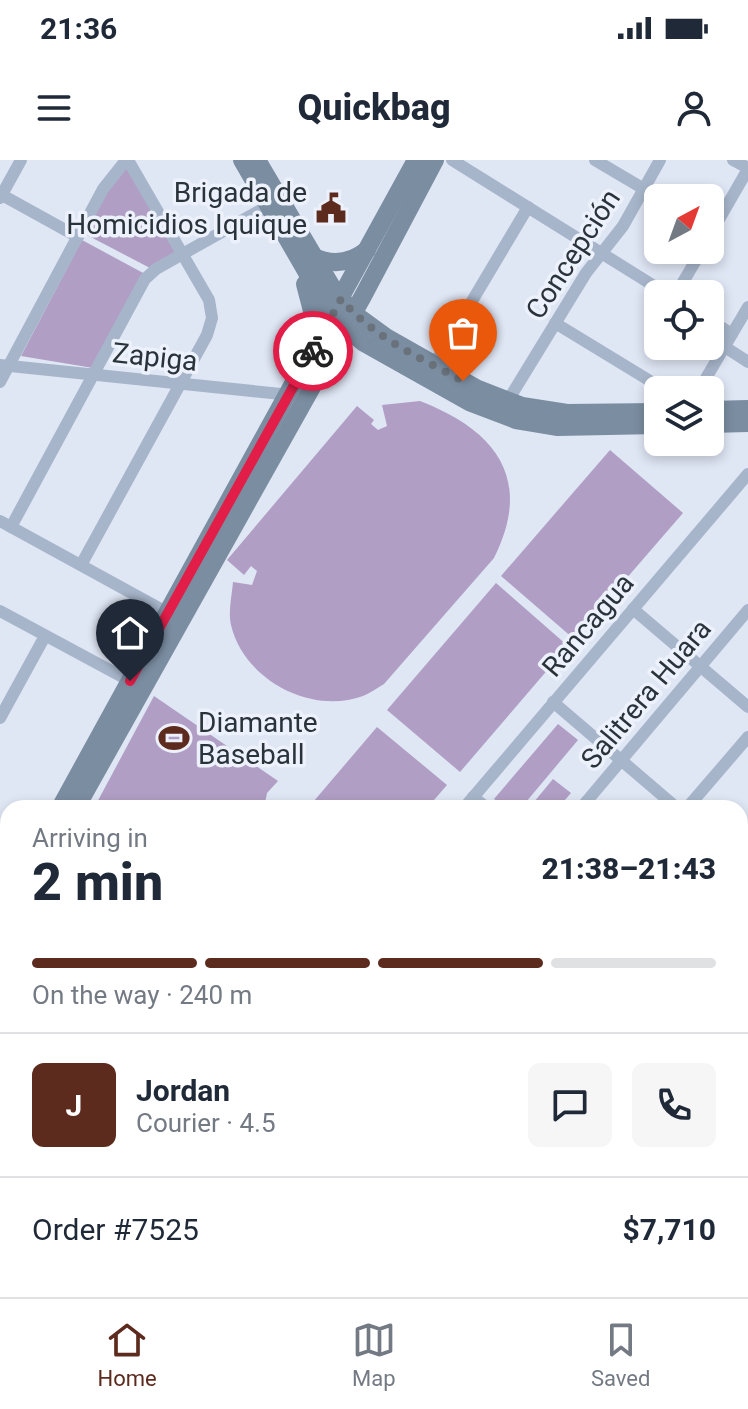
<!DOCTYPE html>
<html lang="en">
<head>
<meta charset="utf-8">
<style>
  :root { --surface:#fff; --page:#f6f6f7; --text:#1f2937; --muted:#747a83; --line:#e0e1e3; --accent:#5d2b1e }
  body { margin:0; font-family:Roboto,sans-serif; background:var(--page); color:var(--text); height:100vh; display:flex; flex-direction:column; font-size:30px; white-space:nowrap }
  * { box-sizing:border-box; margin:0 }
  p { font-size:26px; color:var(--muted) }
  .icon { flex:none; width:44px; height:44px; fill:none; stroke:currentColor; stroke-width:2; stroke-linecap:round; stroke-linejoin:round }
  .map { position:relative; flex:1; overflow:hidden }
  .sheet { position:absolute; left:0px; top:640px; width:748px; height:498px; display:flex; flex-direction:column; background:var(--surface); border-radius:24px 24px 0 0; box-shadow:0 4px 12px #0003 }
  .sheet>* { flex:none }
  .needle { width:52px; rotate:41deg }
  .tools { position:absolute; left:644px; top:24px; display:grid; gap:16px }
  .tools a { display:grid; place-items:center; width:80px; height:80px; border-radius:12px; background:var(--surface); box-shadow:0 4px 12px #0003; font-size:40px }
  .pin { position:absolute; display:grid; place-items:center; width:68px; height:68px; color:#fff; margin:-82px -34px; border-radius:50% 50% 50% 0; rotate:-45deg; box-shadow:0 0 8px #0007 }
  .pin .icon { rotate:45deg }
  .courier { position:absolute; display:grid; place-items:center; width:80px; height:80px; margin:-40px; border:6px solid #e11d48; border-radius:50%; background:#fff; color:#222; box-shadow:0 2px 10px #0007 }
  .overview em { font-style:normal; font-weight:800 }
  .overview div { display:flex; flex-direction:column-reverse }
  .overview { display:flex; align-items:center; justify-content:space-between; height:136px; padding:0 32px }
  h1 { font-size:52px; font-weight:800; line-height:60px }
  .bar { display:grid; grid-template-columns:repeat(4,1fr); gap:12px 8px; align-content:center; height:96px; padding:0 32px }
  .bar i { height:10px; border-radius:6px; background:var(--line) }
  .bar .active { background:var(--accent) }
  .bar p { grid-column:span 4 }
  .line { display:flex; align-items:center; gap:20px; padding:0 32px; border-top:2px solid var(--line) }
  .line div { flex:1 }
  .round { display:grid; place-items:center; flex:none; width:84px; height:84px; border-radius:12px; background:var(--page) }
  .status { display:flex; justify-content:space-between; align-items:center; height:56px; padding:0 40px; background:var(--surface); direction:ltr }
  .status svg { height:22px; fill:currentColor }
  header { display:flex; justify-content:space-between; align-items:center; height:104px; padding:0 32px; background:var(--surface); font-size:36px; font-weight:800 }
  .tab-bar { display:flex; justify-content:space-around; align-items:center; height:112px; border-top:2px solid var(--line); background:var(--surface); font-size:22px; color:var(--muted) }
  .tab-bar a { display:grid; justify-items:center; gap:4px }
  .tab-bar .active { color:var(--accent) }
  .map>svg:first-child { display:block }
  .green { fill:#b09ec4 }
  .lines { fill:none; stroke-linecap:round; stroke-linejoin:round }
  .minor { stroke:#a7b5ca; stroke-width:12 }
  .tertiary { stroke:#a7b5ca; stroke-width:16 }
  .secondary { stroke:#7b8da1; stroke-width:18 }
  .done { stroke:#69727b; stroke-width:8; stroke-dasharray:0 14.4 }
  .route { stroke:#e11d48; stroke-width:10 }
  .labels { text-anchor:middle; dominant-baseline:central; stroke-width:7; stroke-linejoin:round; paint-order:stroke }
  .poi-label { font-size:28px; fill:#2a333a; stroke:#ecf1fb; text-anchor:end }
  .street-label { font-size:28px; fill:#2a333a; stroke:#ecf1fb }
</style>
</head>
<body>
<div class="status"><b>21:36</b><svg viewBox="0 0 49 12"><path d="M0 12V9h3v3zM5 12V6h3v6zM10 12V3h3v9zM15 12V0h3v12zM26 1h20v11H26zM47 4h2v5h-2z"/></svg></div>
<header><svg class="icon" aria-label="menu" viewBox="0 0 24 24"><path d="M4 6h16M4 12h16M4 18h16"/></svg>Quickbag<svg class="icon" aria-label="person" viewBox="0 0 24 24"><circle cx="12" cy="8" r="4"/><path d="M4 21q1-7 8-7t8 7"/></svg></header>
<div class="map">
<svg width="748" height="1137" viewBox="0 0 748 1137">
  <rect width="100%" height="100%" fill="#dfe6f4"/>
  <g class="green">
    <polygon points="127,2 179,91 150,108 83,73 111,22"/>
    <polygon points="82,80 145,114 93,208 21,196"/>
    <path d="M420 241C495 270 534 318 494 398L384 524C377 528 370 533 363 536 311 555 244 520 231 465 228 452 232 435 233 422L252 425 257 411 251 406 244 415 227 400 357 246 374 260 371 264 378 270 387 266 382 245Z"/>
    <polygon points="610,290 683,353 574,479 501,416"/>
    <polygon points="496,423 568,486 460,612 387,550"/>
    <polygon points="154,536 278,621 267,633 264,648 94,648"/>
    <polygon points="558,564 578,580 521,648 505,648 494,639"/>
    <polygon points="377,567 447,625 427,648 308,648"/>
    <polygon points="553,619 571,633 558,648 529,648"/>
  </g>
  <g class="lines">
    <g class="minor">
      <polyline points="452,0 667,134"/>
      <polyline points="595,0 644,29"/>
      <polyline points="733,0 748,8"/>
      <polyline points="2,35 78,77"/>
      <polyline points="0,38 21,0"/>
      <polyline points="710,75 748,9"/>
      <polyline points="676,134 702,90"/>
      <polyline points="710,160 732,174"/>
      <polyline points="555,163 665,230"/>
      <polyline points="725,187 748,202"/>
      <polyline points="0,205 291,235"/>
      <polyline points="434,205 528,47"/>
      <polyline points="0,222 103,29 126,0"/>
      <polyline points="699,230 748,147"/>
      <polyline points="504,247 586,113 623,66 660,0"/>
      <polyline points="0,361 168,453"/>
      <polyline points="11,367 145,119 156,109 268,46"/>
      <polyline points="81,405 207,175 212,158 209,140 128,0"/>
      <polyline points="633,449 748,547"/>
      <polyline points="0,451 130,521"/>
      <polyline points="553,542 677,648"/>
      <polyline points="0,558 45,476"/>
      <polyline points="473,637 487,648"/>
      <polyline points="464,648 748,314"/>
      <polyline points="581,648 748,450"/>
      <polyline points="687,648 748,577"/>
      <polyline points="740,714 748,704"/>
      <polyline points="740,837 748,827"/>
      <polyline points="740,863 748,869"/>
      <polyline points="0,935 8,920"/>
      <polyline points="740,1066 748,1058"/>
      <polyline points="45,1137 49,1130"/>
      <polyline points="236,1137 240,1130"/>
      <polyline points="328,1137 332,1130"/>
      <polyline points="415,1137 419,1130"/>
      <polyline points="470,1137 474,1130"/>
    </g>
    <g class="tertiary">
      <polyline points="0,672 8,676"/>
      <polyline points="740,958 748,950"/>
      <polyline points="0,1063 8,1068"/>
      <polyline points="0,1081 8,1085"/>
      <polyline points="90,1130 103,1137"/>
      <polyline points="122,1130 134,1137"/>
      <polyline points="671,1130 678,1137"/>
      <polyline points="576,1137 581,1130"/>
    </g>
    <g class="secondary">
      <polyline points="242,0 332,156 364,183 469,242 516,260 558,267 658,265"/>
      <polyline points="257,0 332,127 353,153 386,177 478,229 522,246 567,253 658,252"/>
      <path d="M312 96C332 106 350 104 367 90"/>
      <polyline points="305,124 312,151 309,189"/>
      <polyline points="710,250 748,249"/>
      <polyline points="710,264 748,263"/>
      <polyline points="60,648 416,0"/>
      <polyline points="76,648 363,136 435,0"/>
      <polyline points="0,757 8,742"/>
      <polyline points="0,785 8,771"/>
    </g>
  </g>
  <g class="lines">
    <path class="done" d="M313 191 341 139C373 177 420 198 463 221"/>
    <polyline class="route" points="130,521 313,191"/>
  </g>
  <defs>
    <g id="civic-bare" transform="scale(2.4)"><path d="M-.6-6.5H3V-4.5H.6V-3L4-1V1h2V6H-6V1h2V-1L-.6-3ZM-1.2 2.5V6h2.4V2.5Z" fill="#5d2b1e" stroke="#ecf1fb" stroke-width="2.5" paint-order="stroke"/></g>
    <g id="stadium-bare" transform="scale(2.4)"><path d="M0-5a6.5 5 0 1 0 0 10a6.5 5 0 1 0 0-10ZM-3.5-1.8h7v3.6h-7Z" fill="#5d2b1e" stroke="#ecf1fb" stroke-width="2.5" paint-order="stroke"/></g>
  </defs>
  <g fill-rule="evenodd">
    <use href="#civic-bare" x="331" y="48"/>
    <use href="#stadium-bare" x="174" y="578"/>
  </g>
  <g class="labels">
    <g class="poi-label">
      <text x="307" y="32">Brigada de<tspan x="307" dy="32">Homicidios Iquique</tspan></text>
      <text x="198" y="562" text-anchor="start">Diamante<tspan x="198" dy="32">Baseball</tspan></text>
    </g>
    <g class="street-label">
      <text transform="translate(573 94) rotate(-57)">Concepción</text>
      <text transform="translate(155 197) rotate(6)">Zapiga</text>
      <text transform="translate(588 465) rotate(-50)">Rancagua</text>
      <text transform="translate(646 534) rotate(-50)">Salitrera Huara</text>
    </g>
  </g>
</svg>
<div class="tools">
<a><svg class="needle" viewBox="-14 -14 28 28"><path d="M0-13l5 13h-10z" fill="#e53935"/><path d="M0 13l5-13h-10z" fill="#747a83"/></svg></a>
<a><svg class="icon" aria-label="locate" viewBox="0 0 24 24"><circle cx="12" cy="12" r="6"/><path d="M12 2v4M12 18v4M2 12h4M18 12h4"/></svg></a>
<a><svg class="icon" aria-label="layers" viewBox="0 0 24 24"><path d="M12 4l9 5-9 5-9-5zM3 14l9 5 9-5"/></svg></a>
</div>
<div class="pin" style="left:463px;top:221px;background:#ea580c"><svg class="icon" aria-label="bag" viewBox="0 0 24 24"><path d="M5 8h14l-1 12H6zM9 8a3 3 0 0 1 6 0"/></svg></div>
<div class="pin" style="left:130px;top:521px;background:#1f2937"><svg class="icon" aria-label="home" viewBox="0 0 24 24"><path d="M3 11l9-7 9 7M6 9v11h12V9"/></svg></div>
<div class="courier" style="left:313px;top:191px"><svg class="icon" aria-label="bike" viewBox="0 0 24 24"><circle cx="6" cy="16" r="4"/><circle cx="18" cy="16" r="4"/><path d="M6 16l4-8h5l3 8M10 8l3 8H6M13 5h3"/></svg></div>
<section class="sheet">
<div class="overview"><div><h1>2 min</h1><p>Arriving in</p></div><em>21:38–21:43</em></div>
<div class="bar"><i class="active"></i><i class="active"></i><i class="active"></i><i></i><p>On the way · 240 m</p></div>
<div class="line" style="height:144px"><b class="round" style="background:var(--accent);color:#fff">J</b><div><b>Jordan</b><p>Courier · 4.5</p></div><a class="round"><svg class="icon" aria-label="chat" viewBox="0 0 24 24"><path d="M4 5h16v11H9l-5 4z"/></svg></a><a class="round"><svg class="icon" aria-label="phone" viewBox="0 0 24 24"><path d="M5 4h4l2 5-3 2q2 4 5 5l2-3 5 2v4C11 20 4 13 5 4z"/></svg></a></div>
<div class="line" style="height:104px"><div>Order #7525</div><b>$7,710</b></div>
</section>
</div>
<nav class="tab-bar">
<a class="active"><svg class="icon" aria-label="home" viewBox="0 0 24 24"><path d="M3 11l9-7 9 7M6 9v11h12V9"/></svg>Home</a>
<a><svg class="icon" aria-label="map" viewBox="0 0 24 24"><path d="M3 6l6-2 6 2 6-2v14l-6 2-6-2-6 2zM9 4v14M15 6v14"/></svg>Map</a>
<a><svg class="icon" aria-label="saved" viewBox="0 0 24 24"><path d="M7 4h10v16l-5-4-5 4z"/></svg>Saved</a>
</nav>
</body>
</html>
